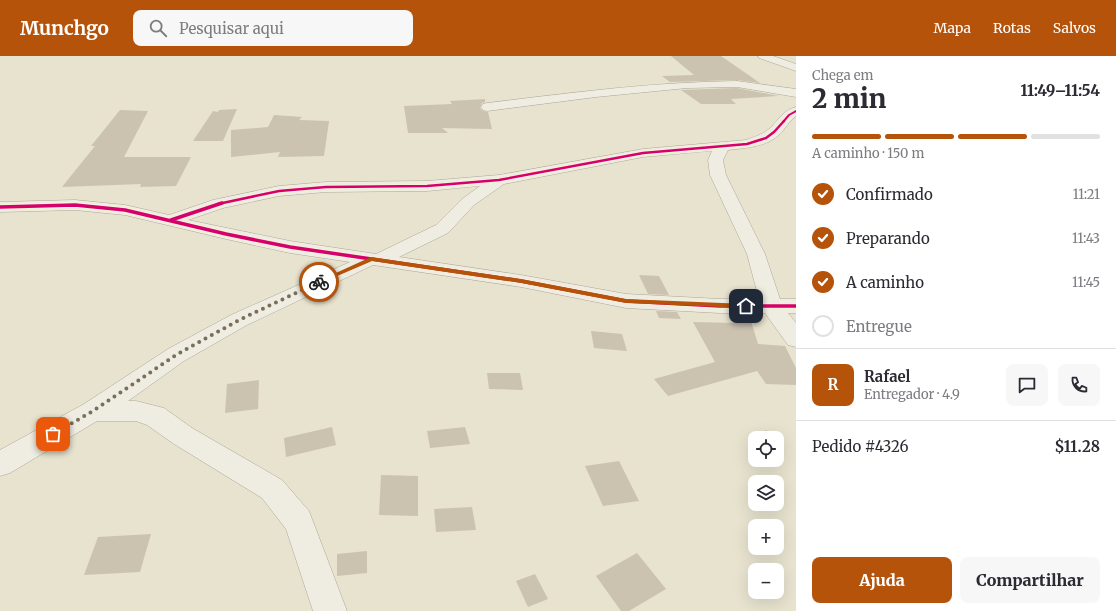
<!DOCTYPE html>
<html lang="pt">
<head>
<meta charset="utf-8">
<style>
  :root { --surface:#fff; --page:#f7f7f7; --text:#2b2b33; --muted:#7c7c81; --line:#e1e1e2; --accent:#b45309 }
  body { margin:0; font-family:Merriweather,serif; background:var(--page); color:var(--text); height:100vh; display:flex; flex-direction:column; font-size:15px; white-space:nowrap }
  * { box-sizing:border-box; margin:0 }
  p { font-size:13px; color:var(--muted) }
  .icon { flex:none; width:22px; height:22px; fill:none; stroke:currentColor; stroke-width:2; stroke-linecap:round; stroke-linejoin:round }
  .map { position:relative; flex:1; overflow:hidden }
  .details { display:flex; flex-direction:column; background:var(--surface); width:320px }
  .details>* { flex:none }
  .buttons { position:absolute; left:748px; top:375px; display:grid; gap:8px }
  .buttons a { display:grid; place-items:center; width:36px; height:36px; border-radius:8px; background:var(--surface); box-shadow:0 4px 16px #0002; font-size:20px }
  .pin { position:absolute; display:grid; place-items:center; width:34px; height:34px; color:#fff; margin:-17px; border-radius:8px; box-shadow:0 2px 6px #0006 }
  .courier { position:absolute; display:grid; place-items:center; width:40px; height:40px; margin:-20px; border:3px solid #b45309; border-radius:50%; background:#fff; color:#222; box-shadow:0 1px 5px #0007 }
  .headline em { font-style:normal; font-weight:800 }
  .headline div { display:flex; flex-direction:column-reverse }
  .headline { display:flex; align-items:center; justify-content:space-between; height:68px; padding:0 16px }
  h1 { font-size:26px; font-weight:800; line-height:30px }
  .bar { display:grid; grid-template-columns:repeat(4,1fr); gap:6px 4px; align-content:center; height:48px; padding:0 16px }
  .bar i { height:5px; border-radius:3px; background:var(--line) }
  .bar .selected { background:var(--accent) }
  .bar p { grid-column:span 4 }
  .line { display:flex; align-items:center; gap:10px; padding:0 16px; border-top:1px solid var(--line) }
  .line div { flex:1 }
  .round { display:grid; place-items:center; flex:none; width:42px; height:42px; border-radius:8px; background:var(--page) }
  ol { padding:0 16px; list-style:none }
  li { display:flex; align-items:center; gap:12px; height:44px }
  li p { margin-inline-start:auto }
  li .icon { padding:4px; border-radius:50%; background:var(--accent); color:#fff; stroke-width:4 }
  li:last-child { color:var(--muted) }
  li i { width:22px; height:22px; border:2px solid var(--line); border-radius:50% }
  .button { display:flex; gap:8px; margin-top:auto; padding:8px 16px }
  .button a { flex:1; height:46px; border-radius:8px; background:var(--accent); color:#fff; font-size:16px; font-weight:800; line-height:46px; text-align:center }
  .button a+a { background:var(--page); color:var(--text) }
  header { display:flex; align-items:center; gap:24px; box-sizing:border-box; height:56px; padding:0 20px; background:var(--accent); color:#fff }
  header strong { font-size:19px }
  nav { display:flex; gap:22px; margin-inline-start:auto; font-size:14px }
  .search { width:280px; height:36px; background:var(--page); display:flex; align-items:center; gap:10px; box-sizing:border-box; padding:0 14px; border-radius:8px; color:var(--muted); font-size:15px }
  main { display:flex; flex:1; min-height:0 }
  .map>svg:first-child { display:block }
  .building { fill:#ccc2b0 }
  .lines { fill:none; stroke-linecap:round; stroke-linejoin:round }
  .minor-casing { stroke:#ada797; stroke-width:1 }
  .minor { fill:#efece2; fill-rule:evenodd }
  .cycleway-far2-casing { stroke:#f8f2d6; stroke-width:3.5 }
  .cycleway-far1-casing { stroke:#f8f2d6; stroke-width:4 }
  .cycleway-casing { stroke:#f8f2d6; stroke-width:5.5 }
  .cycleway-far2 { stroke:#d6006c; stroke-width:2 }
  .cycleway-far1 { stroke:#d6006c; stroke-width:2.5 }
  .cycleway { stroke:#d6006c; stroke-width:3.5 }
  .route { fill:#b45309 }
  .done { stroke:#786f5c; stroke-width:4; stroke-dasharray:0 7.2 }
</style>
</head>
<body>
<header>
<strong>Munchgo</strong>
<div class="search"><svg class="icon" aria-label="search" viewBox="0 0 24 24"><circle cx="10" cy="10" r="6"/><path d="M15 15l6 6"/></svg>Pesquisar aqui</div>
<nav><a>Mapa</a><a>Rotas</a><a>Salvos</a></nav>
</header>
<main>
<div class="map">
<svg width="796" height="555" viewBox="0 0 796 555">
  <rect width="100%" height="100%" fill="#e7e3cf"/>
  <g class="building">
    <polygon points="671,0 721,0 760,27 737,24 670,26 662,20 694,19"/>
    <polygon points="737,32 779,40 731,43 736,48 701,48 681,34"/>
    <polygon points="485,43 485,46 482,47 480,52 483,55 488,56 492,73 442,72 448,77 408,77 404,50 452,48 450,45"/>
    <polygon points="237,53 223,85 193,85 213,55 218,56 219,54"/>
    <polygon points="120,54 148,55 124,101 191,101 176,130 140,131 141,128 62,131 95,90 91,90"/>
    <polygon points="274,59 302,61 299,64 329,65 324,100 278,101 280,96 231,101 231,74 268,71"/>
    <polygon points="639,219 659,220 669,239 648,238"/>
    <polygon points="656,255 677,256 681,263 659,262"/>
    <polygon points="733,263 751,265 758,288 785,290 796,312 796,329 766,328 757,315 668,340 654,323 715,306 693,266 734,267"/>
    <polygon points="591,275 622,278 627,295 594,292"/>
    <polygon points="487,317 520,317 523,334 489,333"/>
    <polygon points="259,324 258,353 225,357 227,328"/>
    <polygon points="332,371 336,389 286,401 284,382"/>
    <polygon points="465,371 470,388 430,392 427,375"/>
    <polygon points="766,374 775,382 755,382 755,388 749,382"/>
    <polygon points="619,405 639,445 603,450 585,410"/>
    <polygon points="381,419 418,420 418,460 379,459"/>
    <polygon points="472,451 476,474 436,476 434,453"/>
    <polygon points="151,478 140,516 84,519 98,481"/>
    <polygon points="367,495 367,517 337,520 337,498"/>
    <polygon points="637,497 666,533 629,555 621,555 596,520"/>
    <polygon points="535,518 548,543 528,551 516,525"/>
  </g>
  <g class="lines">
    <g class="minor-casing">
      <g id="minor">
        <polygon points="758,0 773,0 796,8 796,15 759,2"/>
        <path d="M737 25 796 33V41L737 31 687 32 596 41 487 55 483 54 481 51 483 48 487 47C570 37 653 26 737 25Z"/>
        <path d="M796 51V60C789 65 785 73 779 79 766 91 745 92 728 94L723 104 726 119 765 198 780 243H796V257H788L796 267V291L788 289 765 257H720L626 252 521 231 373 209 247 269 184 305 128 345H136L164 352 192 372 282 424 309 455 347 555H313L286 473 262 442 174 388 147 369 136 365H97L10 417 0 420V394L84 348 168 293 231 259 350 206 290 197 226 183 125 159 75 154 0 156V146L75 144 125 149 169 159 213 144 279 130 326 126 427 125 499 119 643 93 746 84C754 81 762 79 769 73 778 65 783 54 796 51ZM712 95 708 104 710 119 747 198 759 243H720L626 238 521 219 399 201 448 177 474 149 504 128 643 101ZM480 130 462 143 436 169 376 198 290 185 188 164 223 152 279 140 326 136 427 135Z"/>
      </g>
    </g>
    <use href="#minor" class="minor"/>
    <g class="cycleway-far2-casing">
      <polyline id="cycleway-far2" points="783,66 789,59 796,55"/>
    </g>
    <g class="cycleway-far1-casing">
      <polyline id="cycleway-far1" points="218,148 279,135 326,131 427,130 499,124 643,97 747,88 766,82 774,76 784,65"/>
    </g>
    <g class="cycleway-casing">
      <g id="cycleway">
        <polyline points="0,151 75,149 125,154 226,178 290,191 521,225 626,245 720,250 796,250"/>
        <polyline points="171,164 222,147"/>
      </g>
    </g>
    <use href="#cycleway-far2" class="cycleway-far2"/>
    <use href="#cycleway-far1" class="cycleway-far1"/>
    <use href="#cycleway" class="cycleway"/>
  </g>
  <polygon class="route" points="371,201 521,223 626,243 746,248 749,250 746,252 626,247 521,227 372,205 321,227 316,226"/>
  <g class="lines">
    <polyline class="done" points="53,378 93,355 176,299 239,264 319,226"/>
  </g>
</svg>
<div class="buttons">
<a><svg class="icon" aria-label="locate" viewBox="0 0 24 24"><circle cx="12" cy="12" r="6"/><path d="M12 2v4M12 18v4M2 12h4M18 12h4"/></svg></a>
<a><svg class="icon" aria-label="layers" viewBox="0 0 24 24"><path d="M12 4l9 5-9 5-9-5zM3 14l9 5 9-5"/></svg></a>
<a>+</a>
<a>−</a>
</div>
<div class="pin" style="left:53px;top:378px;background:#ea580c"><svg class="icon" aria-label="bag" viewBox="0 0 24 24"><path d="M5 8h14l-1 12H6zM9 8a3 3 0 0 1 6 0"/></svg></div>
<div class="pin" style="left:746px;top:250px;background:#1f2937"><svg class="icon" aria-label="home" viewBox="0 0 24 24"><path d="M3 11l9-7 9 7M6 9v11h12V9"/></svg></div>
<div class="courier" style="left:319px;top:226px"><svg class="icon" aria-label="bike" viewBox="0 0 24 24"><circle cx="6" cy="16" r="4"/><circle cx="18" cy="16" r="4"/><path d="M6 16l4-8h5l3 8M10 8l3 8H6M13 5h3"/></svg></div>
</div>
<section class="details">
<div class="headline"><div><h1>2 min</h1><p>Chega em</p></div><em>11:49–11:54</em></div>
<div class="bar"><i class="selected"></i><i class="selected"></i><i class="selected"></i><i></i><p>A caminho · 150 m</p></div>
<ol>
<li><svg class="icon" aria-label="check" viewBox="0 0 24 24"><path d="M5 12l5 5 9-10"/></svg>Confirmado<p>11:21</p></li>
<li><svg class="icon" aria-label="check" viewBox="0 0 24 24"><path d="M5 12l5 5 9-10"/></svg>Preparando<p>11:43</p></li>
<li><svg class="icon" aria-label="check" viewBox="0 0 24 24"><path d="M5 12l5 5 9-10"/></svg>A caminho<p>11:45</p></li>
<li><i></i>Entregue</li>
</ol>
<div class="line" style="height:72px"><b class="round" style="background:var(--accent);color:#fff">R</b><div><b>Rafael</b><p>Entregador · 4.9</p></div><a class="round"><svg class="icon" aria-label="chat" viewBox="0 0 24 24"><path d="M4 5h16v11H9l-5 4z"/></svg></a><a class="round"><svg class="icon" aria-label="phone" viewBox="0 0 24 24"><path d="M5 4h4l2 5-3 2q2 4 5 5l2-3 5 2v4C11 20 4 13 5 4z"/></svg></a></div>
<div class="line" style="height:52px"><div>Pedido #4326</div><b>$11.28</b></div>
<div class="button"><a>Ajuda</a><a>Compartilhar</a></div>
</section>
</main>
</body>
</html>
